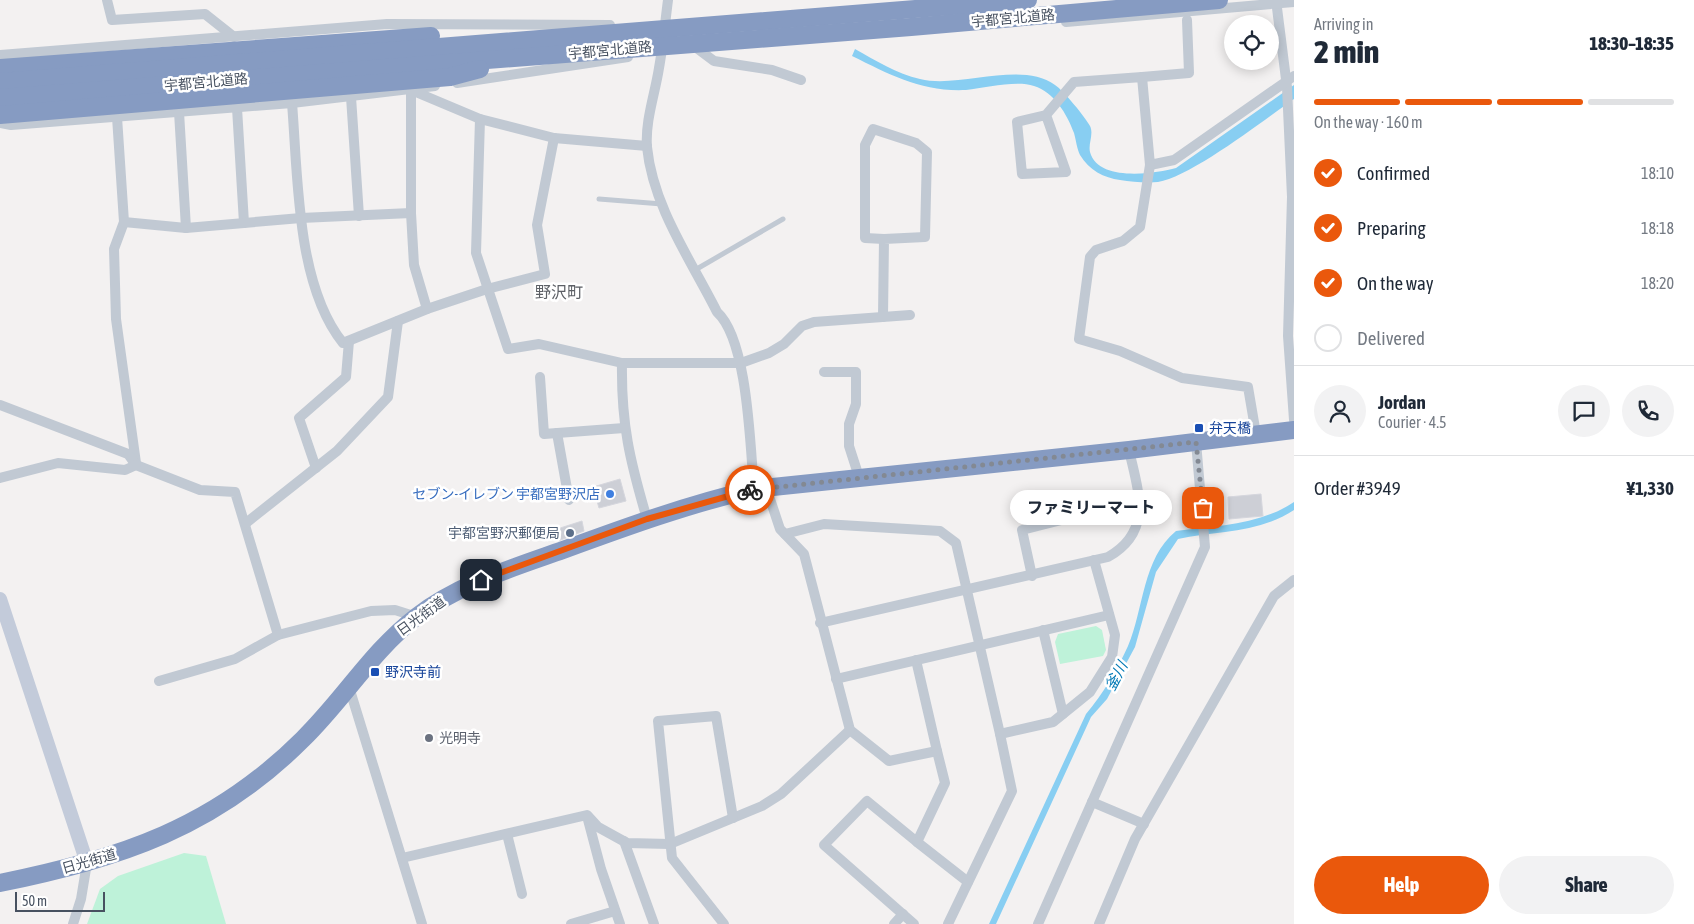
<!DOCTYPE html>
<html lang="en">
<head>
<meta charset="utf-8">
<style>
  :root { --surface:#fff; --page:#f2f2f3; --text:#1f2937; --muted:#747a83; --line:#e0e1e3; --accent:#ea580c }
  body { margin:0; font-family:"Asap Condensed","Noto Sans JP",sans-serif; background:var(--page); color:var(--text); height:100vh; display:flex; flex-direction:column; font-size:19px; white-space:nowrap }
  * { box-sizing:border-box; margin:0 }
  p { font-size:16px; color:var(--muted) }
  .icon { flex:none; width:28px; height:28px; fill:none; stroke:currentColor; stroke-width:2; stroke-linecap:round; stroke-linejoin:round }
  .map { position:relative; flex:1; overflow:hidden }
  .panel { display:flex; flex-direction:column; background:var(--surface); width:400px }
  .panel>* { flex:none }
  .buttons { position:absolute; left:1224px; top:15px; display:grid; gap:10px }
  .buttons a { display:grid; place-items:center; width:55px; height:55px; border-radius:50%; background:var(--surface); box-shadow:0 2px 12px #0003; font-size:25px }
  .scale { position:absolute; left:15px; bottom:12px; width:90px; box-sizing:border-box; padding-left:5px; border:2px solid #475160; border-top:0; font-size:14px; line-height:18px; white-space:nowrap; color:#475160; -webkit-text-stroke:4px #fff; paint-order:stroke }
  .pin { position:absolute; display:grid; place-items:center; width:42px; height:42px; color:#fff; margin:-21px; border-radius:10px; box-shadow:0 2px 8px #0006 }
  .courier { position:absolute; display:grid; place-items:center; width:50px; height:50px; margin:-25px; border:4px solid #ea580c; border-radius:50%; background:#fff; color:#222; box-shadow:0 1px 6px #0007 }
  .bubble { position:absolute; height:35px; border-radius:18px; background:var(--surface); box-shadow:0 2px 12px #0003; font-size:16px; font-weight:800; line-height:35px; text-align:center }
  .head em { font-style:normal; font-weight:800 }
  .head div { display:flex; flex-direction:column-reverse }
  .head { display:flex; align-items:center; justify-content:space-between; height:85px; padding:0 20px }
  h1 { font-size:32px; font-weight:800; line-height:38px }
  .bar { display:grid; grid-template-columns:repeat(4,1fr); gap:8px 5px; align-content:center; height:60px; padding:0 20px }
  .bar i { height:6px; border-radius:4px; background:var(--line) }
  .bar .on { background:var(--accent) }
  .bar p { grid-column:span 4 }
  .line { display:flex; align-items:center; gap:12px; padding:0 20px; border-top:1px solid var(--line) }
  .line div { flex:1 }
  .round { display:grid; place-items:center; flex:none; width:52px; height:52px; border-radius:26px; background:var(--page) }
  ol { padding:0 20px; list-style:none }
  li { display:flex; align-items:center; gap:15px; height:55px }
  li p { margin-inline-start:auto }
  li .icon { padding:5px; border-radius:50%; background:var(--accent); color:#fff; stroke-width:4 }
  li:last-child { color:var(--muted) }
  li i { width:28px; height:28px; border:2px solid var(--line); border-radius:50% }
  .action { display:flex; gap:10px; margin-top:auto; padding:10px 20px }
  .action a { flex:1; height:58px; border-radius:30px; background:var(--accent); color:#fff; font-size:20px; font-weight:800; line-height:58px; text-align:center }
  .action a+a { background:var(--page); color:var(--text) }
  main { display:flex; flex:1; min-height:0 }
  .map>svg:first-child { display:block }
  .green { fill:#bef2d9 }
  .water { fill:#88cef2 }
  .building { fill:#cdcfd6; stroke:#d5d6dd }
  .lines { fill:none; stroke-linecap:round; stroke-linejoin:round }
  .lane { stroke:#c1c9d3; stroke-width:5 }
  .street { stroke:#c1c9d3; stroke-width:10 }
  .secondary { stroke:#c3cbda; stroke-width:14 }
  .highway { stroke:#869bc2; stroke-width:18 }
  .done { stroke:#838993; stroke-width:5; stroke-dasharray:0 9 }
  .route { stroke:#ea580c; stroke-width:6 }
  .transit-dot { fill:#1a4fb4; stroke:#fff; stroke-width:2 }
  .shop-dot { fill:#3f7fe0; stroke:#fff; stroke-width:2 }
  .service-dot { fill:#5c6f8a; stroke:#fff; stroke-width:2 }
  .worship-dot { fill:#6b7280; stroke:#fff; stroke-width:2 }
  .labels { text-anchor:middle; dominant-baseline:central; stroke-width:5; stroke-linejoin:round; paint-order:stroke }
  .street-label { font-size:14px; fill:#475160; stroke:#fff }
  .transit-label { font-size:14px; fill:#164399; stroke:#fff; text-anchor:start }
  .shop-label { font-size:14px; fill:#366cbe; stroke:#fff; text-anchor:end }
  .service-label { font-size:14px; fill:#4e5e75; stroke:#fff; text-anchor:end }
  .worship-label { font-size:14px; fill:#5b616d; stroke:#fff; text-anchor:start }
  .water-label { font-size:15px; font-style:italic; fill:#047ab6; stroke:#fff }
  .quarter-label { font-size:16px; fill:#5d6066; stroke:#fff }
</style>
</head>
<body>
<main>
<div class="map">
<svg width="1294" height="924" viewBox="0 0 1294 924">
  <rect width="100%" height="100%" fill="#f3f1f1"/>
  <g class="green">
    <polygon points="1096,626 1102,630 1106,650 1103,656 1060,664 1055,642 1058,634"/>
    <polygon points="184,853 206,856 226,924 87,924 100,889 118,876"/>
  </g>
  <g class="water">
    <path d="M855 49C875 60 897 74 920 79 959 89 1021 60 1055 85 1063 90 1086 118 1090 126 1094 134 1088 144 1090 152 1098 182 1154 174 1176 168L1294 85V99C1264 120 1191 177 1158 182 1147 183 1132 182 1120 180 1104 178 1089 170 1080 155 1077 149 1076 140 1074 133 1067 114 1054 92 1034 86 1016 80 986 88 966 90 921 92 891 75 852 56Z"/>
    <path d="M1294 502V510C1260 533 1216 531 1178 539L1156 572 1135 647 1107 699 1091 717 996 924H989L1086 714C1103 694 1117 670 1128 646 1144 609 1142 559 1176 531 1216 526 1260 525 1294 502Z"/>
  </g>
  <g class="building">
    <polygon points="620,479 626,501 599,508 593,487"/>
    <polygon points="1261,494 1263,516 1229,519 1228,497"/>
    <polygon points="582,521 584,531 558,541 554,530"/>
  </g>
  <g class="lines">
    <g class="lane">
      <polyline points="599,199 662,204"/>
      <polyline points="695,270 783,219"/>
    </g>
    <g class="street">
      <polyline points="107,0 112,20 205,14 234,37"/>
      <path d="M668 0C665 23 663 46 659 68 655 94 645 121 647 147 653 207 691 260 717 312 748 340 750 446 754 489"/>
      <polyline points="1276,0 1287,87 1292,197 1288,336 1294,420"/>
      <polyline points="1066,22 1294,2"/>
      <polyline points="698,49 714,61 772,70 801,80"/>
      <polyline points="0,55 387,24 610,25"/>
      <polyline points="1142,77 1189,73 1187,20"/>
      <polyline points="457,83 628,57"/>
      <polyline points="351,97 359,216"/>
      <path d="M292 103C298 175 296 285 343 343L427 309 487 289 545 274 537 225 554 138"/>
      <polyline points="237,108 244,223"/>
      <polyline points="179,112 186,228"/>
      <polyline points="1046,115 1066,172 1022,174 1017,122 1046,115 1074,82 1142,77 1150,165 1174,160 1294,76"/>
      <polyline points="117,117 124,222 114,249 116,319 136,463"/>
      <polyline points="480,119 476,253 508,349 539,344 622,363 741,363 769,353 784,344 802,326 814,322 910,315"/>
      <polyline points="0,123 11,125 292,103 435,86"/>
      <polyline points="1150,165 1140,227 1123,241 1096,250 1090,257 1079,339 1120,351 1182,378 1248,387 1256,434"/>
      <polyline points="124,222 186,228 301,218 411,213"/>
      <polyline points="427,309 414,265 411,213 411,90 480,119 554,138 647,146"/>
      <polyline points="883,317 884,239 925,237 927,152 916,143 873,129 865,145 865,238 884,239"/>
      <path d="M622 363C621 424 630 461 647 519"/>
      <polyline points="824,372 856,372 856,404 849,424 849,446 859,477"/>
      <polyline points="540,377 544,434 624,428"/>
      <polyline points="0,405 128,454 136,465 200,490 235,492 278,635 371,611 395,610 417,617"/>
      <polyline points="557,433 569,500"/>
      <polyline points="316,468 299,418 346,377 349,341"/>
      <polyline points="0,478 58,463 125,470 136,465"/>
      <polyline points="766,487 780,529 804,554 850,730 889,761 937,751 945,783 917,842 867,801 824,845 914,924"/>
      <polyline points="246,523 337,451 388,397 398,321"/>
      <polyline points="785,534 824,524 940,531 956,543 1000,734"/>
      <polyline points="1032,576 1022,530 1140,500"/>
      <path d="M820 623 1108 557C1154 531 1138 491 1129 450"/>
      <polyline points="1043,630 1063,714"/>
      <polyline points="916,660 937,751"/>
      <polyline points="836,679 1109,615"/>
      <polyline points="159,681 235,659 278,635"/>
      <polyline points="349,687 422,924"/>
      <polyline points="1092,802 1144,824"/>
      <polyline points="587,816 601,869 620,924"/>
      <polyline points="507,834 522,894"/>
      <polyline points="624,841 654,924"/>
      <polyline points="917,842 968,882"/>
      <polyline points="402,858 587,815 598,827 627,843 670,844 762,806 781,794 850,730"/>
      <polyline points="73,924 81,899 87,863"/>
      <polyline points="571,924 615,911"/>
      <polyline points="724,924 672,858 658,721 716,716 733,818"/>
      <polyline points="894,924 903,914"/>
      <polyline points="948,924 1012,791 1000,734 1053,722 1090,692 1112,657 1115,635 1094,560"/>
      <polyline points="1038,924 1205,547 1196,442"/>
      <polyline points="1099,924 1135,839 1274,596 1294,580"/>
    </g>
    <polyline class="secondary" points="0,599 87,863"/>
    <g class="highway">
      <polyline points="0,68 431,36"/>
      <polyline points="0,82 1028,0"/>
      <polyline points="0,98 911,27 1219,0"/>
      <polyline points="0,115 450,77 480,69"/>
      <path d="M0 883C121 858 214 828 303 739 343 700 372 651 416 617 459 584 512 568 563 550 626 527 689 504 754 489L1129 450 1294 430"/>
    </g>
  </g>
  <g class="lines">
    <polyline class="done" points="750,490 1196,442 1203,508"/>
    <polyline class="route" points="481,580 647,519 750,490"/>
  </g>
  <g class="transit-dot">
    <rect x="1194" y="423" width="10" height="10" rx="2.5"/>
    <rect x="370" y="667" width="10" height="10" rx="2.5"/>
  </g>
  <circle class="shop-dot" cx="610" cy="494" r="5"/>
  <circle class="service-dot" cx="570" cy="533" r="5"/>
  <circle class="worship-dot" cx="429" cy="738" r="5"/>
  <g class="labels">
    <g class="street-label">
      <text transform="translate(1013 18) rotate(-5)">宇都宮北道路</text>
      <text transform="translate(610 50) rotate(-5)">宇都宮北道路</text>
      <text transform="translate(206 82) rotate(-5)">宇都宮北道路</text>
      <text transform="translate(421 616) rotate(-36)">日光街道</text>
      <text transform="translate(89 861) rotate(-16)">日光街道</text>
    </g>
    <g class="transit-label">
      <text x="1209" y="428">弁天橋</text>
      <text x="385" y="672">野沢寺前</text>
    </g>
    <g class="shop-label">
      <text x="600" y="494">セブン-イレブン 宇都宮野沢店</text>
    </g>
    <g class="service-label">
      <text x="560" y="533">宇都宮野沢郵便局</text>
    </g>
    <g class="worship-label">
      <text x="439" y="738">光明寺</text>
    </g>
    <g class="water-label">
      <text transform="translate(1116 676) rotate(-62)">釜川</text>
    </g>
    <g class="quarter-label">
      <text x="559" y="292">野沢町</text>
    </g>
  </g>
</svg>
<div class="buttons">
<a><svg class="icon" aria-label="locate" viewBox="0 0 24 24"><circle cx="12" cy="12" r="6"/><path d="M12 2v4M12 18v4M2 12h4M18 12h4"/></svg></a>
</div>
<div class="scale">50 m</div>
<div class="pin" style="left:1203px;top:508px;background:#ea580c"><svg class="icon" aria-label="bag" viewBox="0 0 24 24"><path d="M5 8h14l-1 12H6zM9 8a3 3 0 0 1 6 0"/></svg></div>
<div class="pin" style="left:481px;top:580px;background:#1f2937"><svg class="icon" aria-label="home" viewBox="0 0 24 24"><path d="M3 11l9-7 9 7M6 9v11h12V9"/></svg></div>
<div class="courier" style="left:750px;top:490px"><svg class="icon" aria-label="bike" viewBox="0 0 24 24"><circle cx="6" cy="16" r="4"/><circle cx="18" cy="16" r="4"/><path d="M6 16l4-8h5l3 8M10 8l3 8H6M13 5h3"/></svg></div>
<div class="bubble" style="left:1010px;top:490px;width:162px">ファミリーマート</div>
</div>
<section class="panel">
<div class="head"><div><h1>2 min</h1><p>Arriving in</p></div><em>18:30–18:35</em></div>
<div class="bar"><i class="on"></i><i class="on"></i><i class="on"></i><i></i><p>On the way · 160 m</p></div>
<ol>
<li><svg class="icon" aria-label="check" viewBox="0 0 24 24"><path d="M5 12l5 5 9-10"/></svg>Confirmed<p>18:10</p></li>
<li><svg class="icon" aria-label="check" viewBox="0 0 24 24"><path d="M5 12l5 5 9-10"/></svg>Preparing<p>18:18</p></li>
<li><svg class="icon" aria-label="check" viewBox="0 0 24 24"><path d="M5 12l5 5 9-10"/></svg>On the way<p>18:20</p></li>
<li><i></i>Delivered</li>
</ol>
<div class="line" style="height:90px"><a class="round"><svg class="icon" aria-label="person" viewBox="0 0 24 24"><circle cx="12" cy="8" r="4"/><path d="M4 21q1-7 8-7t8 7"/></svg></a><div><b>Jordan</b><p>Courier · 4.5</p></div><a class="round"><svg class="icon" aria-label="chat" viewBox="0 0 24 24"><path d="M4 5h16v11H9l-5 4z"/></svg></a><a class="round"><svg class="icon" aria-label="phone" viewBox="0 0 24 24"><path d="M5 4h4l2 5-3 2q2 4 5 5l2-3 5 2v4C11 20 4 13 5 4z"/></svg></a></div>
<div class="line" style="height:65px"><div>Order #3949</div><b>¥1,330</b></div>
<div class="action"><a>Help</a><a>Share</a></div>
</section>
</main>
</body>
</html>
